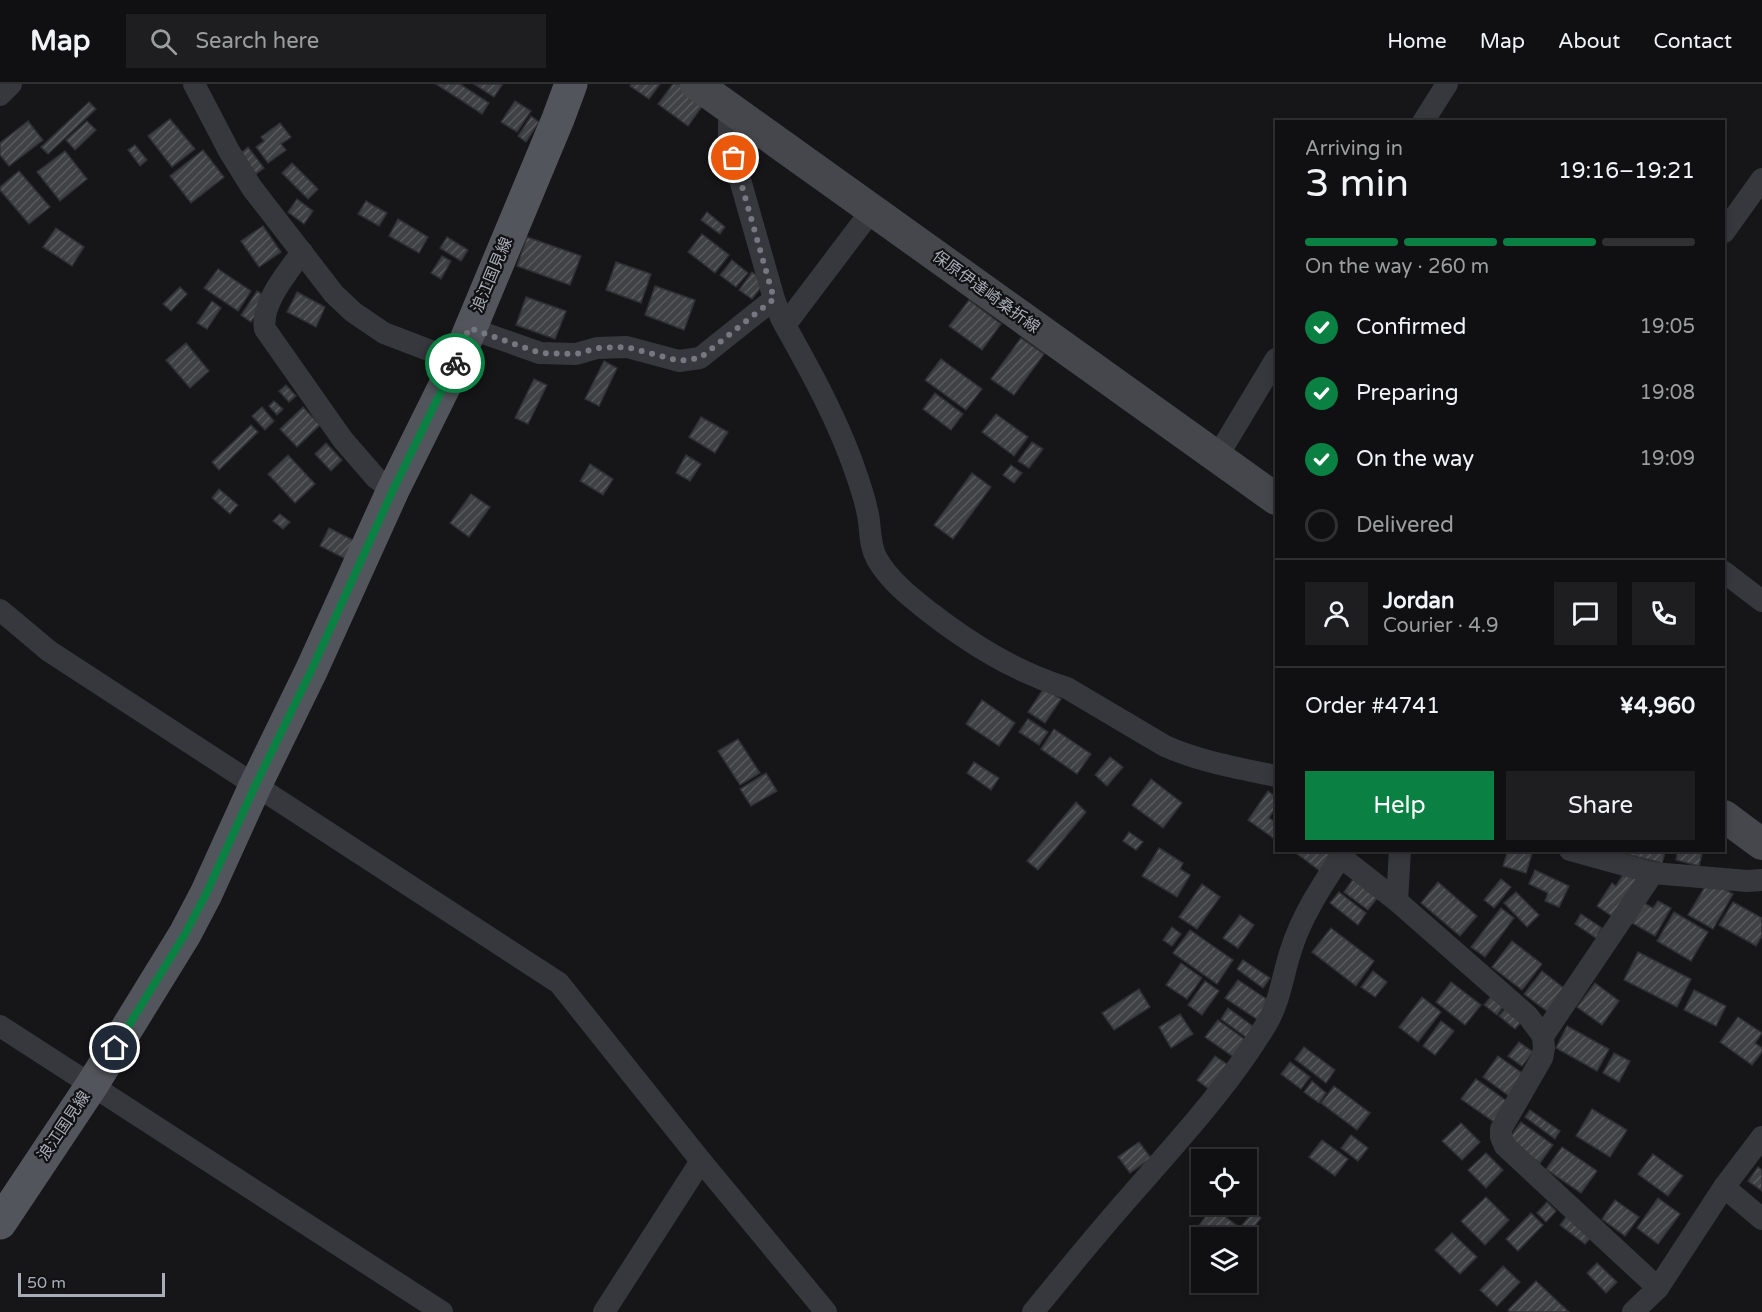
<!DOCTYPE html>
<html lang="en">
<head>
<meta charset="utf-8">
<style>
  :root { --surface:#101012; --page:#1e1e20; --text:#f1f3f6; --muted:#9c9d9f; --line:#303032; --accent:#0b8043 }
  body { margin:0; font-family:"Varela Round","Noto Sans JP",sans-serif; background:var(--page); color:var(--text); height:100vh; display:flex; flex-direction:column; font-size:22px; white-space:nowrap }
  * { box-sizing:border-box; margin:0 }
  p { font-size:20px; color:var(--muted) }
  .icon { flex:none; width:33px; height:33px; fill:none; stroke:currentColor; stroke-width:2; stroke-linecap:round; stroke-linejoin:round }
  .map { position:relative; flex:1; overflow:hidden }
  .panel { position:absolute; left:1275px; top:36px; width:450px; height:732px; display:flex; flex-direction:column; background:var(--surface); border-radius:0px; box-shadow:0 3px 9px #0003,0 0 0 2px var(--line) }
  .panel>* { flex:none }
  .controls { position:absolute; left:1191px; top:1065px; display:grid; gap:12px }
  .controls a { display:grid; place-items:center; width:66px; height:66px; border-radius:0px; background:var(--surface); box-shadow:0 3px 9px #0003,0 0 0 2px var(--line); font-size:30px }
  .scale { position:absolute; left:18px; bottom:15px; width:147px; box-sizing:border-box; padding-left:6px; border:3px solid #a8adb8; border-top:0; font-size:16px; line-height:21px; white-space:nowrap; color:#a8adb8; -webkit-text-stroke:4px #111113; paint-order:stroke }
  .pin { position:absolute; display:grid; place-items:center; width:51px; height:51px; color:#fff; margin:-26px; border:3px solid #fff; border-radius:50%; box-shadow:0 2px 6px #0007 }
  .courier { position:absolute; display:grid; place-items:center; width:60px; height:60px; margin:-30px; border:4px solid #0b8043; border-radius:50%; background:#fff; color:#222; box-shadow:0 2px 8px #0007 }
  .headline em { font-style:normal; font-weight:600 }
  .headline div { display:flex; flex-direction:column-reverse }
  .headline { display:flex; align-items:center; justify-content:space-between; height:102px; padding:0 30px }
  h1 { font-size:39px; font-weight:600; line-height:45px }
  .bar { display:grid; grid-template-columns:repeat(4,1fr); gap:9px 6px; align-content:center; height:72px; padding:0 30px }
  .bar i { height:8px; border-radius:4px; background:var(--line) }
  .bar .active { background:var(--accent) }
  .bar p { grid-column:span 4 }
  .line { display:flex; align-items:center; gap:15px; padding:0 30px; border-top:2px solid var(--line) }
  .line div { flex:1 }
  .round { display:grid; place-items:center; flex:none; width:63px; height:63px; border-radius:0px; background:var(--page) }
  ol { padding:0 30px; list-style:none }
  li { display:flex; align-items:center; gap:18px; height:66px }
  li p { margin-inline-start:auto }
  li .icon { padding:6px; border-radius:50%; background:var(--accent); color:#fff; stroke-width:4 }
  li:last-child { color:var(--muted) }
  li i { width:33px; height:33px; border:3px solid var(--line); border-radius:50% }
  .cta { display:flex; gap:12px; margin-top:auto; padding:12px 30px }
  .cta a { flex:1; height:69px; border-radius:0px; background:var(--accent); color:#fff; font-size:24px; font-weight:600; line-height:69px; text-align:center }
  .cta a+a { background:var(--page); color:var(--text) }
  header { display:flex; align-items:center; gap:36px; box-sizing:border-box; height:84px; padding:0 30px; background:var(--surface); border-bottom:2px solid var(--line) }
  header strong { font-size:28px }
  nav { display:flex; gap:33px; margin-inline-start:auto; font-size:21px }
  .search { width:420px; height:54px; background:var(--page); display:flex; align-items:center; gap:15px; box-sizing:border-box; padding:0 21px; border-radius:0px; color:var(--muted); font-size:22px }
  .map>svg:first-child { display:block }
  .building { fill:url(#building-hatch); stroke:#303034; stroke-width:1.5 }
  .lines { fill:none; stroke-linecap:round; stroke-linejoin:round }
  .street { stroke:#37383d; stroke-width:22 }
  .secondary { stroke:#45474d; stroke-width:32 }
  .primary { stroke:#53555c; stroke-width:33 }
  .done { stroke:#757880; stroke-width:6; stroke-dasharray:0 10.8 }
  .route { stroke:#0b8043; stroke-width:8 }
  .labels { text-anchor:middle; dominant-baseline:central; stroke-width:4.5; stroke-linejoin:round; paint-order:stroke }
  .street-label { font-size:16px; fill:#a8adb8; stroke:#111113 }
</style>
</head>
<body>
<header>
<strong>Map</strong>
<div class="search"><svg class="icon" aria-label="search" viewBox="0 0 24 24"><circle cx="10" cy="10" r="6"/><path d="M15 15l6 6"/></svg>Search here</div>
<nav><a>Home</a><a>Map</a><a>About</a><a>Contact</a></nav>
</header>
<div class="map">
<svg width="1762" height="1228" viewBox="0 0 1762 1228">
  <defs>
    <pattern id="building-hatch" width="6" height="6" patternUnits="userSpaceOnUse" patternTransform="scale(1.5)"><rect width="6" height="6" fill="#404145"/><path d="M-1 1l2-2M0 6l6-6M5 7l2-2" fill="none" stroke="#595a5e"/></pattern>
  </defs>
  <rect width="100%" height="100%" fill="#161618"/>
  <g class="building">
    <polygon points="436,0 460,0 489,19 482,30"/>
    <polygon points="474,0 500,0 502,1 494,13"/>
    <polygon points="631,0 660,0 649,15 630,2"/>
    <polygon points="673,0 682,0 706,17 688,42 658,20"/>
    <polygon points="515,17 531,27 517,48 501,38"/>
    <polygon points="89,18 96,25 48,70 41,63"/>
    <polygon points="531,32 539,38 526,58 518,52"/>
    <polygon points="170,35 195,65 172,83 148,52"/>
    <polygon points="28,37 43,56 9,82 0,71 0,59"/>
    <polygon points="87,37 96,46 75,66 66,56"/>
    <polygon points="280,39 291,53 281,60 286,66 268,79 256,63 264,57 261,53"/>
    <polygon points="135,61 147,76 140,82 128,66"/>
    <polygon points="248,63 264,84 256,90 241,69"/>
    <polygon points="203,66 224,93 191,119 170,92"/>
    <polygon points="65,67 87,95 60,117 37,88"/>
    <polygon points="292,79 318,105 308,115 282,89"/>
    <polygon points="19,87 50,123 29,140 0,106 0,103"/>
    <polygon points="297,115 313,127 304,140 288,128"/>
    <polygon points="366,117 387,129 379,142 358,130"/>
    <polygon points="707,128 725,143 720,150 701,136"/>
    <polygon points="398,135 428,153 419,169 389,152"/>
    <polygon points="263,142 281,168 259,183 241,157"/>
    <polygon points="56,144 84,163 72,182 43,163"/>
    <polygon points="702,150 729,171 715,189 688,168"/>
    <polygon points="447,153 468,166 461,177 440,164"/>
    <polygon points="527,153 581,172 570,201 517,182"/>
    <polygon points="442,172 451,177 441,195 431,189"/>
    <polygon points="732,176 748,189 736,203 720,191"/>
    <polygon points="616,178 651,190 641,219 606,206"/>
    <polygon points="218,185 251,207 238,227 204,204"/>
    <polygon points="752,188 765,198 752,215 739,206"/>
    <polygon points="655,202 695,216 684,246 645,231"/>
    <polygon points="180,203 187,210 171,227 163,220"/>
    <polygon points="257,207 268,214 251,238 241,231"/>
    <polygon points="297,208 325,223 316,243 287,228"/>
    <polygon points="526,213 566,227 555,255 516,241"/>
    <polygon points="969,216 1001,240 982,266 949,242"/>
    <polygon points="212,217 221,224 207,245 197,239"/>
    <polygon points="1021,254 1044,270 1014,311 991,295"/>
    <polygon points="186,259 209,287 190,304 166,276"/>
    <polygon points="941,275 982,305 966,326 925,296"/>
    <polygon points="604,277 617,284 599,322 585,315"/>
    <polygon points="534,295 547,301 528,340 515,334"/>
    <polygon points="286,301 296,312 289,318 279,307"/>
    <polygon points="935,309 963,330 951,346 923,325"/>
    <polygon points="274,317 283,325 277,331 269,322"/>
    <polygon points="262,323 274,337 265,346 252,332"/>
    <polygon points="303,323 320,341 297,363 280,345"/>
    <polygon points="996,330 1028,353 1014,372 982,348"/>
    <polygon points="701,333 728,348 715,369 689,353"/>
    <polygon points="251,341 258,348 219,386 212,378"/>
    <polygon points="1032,358 1043,365 1029,384 1018,377"/>
    <polygon points="326,359 342,376 331,387 315,370"/>
    <polygon points="288,371 315,400 295,419 268,390"/>
    <polygon points="686,371 701,380 690,397 676,389"/>
    <polygon points="590,380 613,395 603,411 580,397"/>
    <polygon points="1011,381 1022,389 1014,399 1003,391"/>
    <polygon points="972,389 991,403 953,455 934,441"/>
    <polygon points="219,405 238,421 230,430 212,414"/>
    <polygon points="471,410 490,423 469,453 450,439"/>
    <polygon points="280,430 290,438 283,445 273,437"/>
    <polygon points="329,444 355,457 346,475 320,462"/>
    <polygon points="1044,604 1061,615 1045,639 1028,628"/>
    <polygon points="982,616 1015,639 999,662 966,640"/>
    <polygon points="1028,635 1048,648 1039,661 1019,648"/>
    <polygon points="1054,645 1091,670 1077,690 1041,665"/>
    <polygon points="738,655 760,689 740,701 718,667"/>
    <polygon points="1110,673 1123,683 1107,702 1095,691"/>
    <polygon points="974,678 999,694 991,706 967,689"/>
    <polygon points="766,689 777,707 751,722 740,705"/>
    <polygon points="1151,695 1182,719 1163,744 1132,721"/>
    <polygon points="1268,707 1276,713 1276,723 1269,734 1276,738 1276,756 1248,736"/>
    <polygon points="1076,718 1086,728 1038,786 1027,777"/>
    <polygon points="1129,748 1143,758 1136,766 1123,757"/>
    <polygon points="1159,764 1183,779 1180,785 1190,791 1177,813 1142,792"/>
    <polygon points="1292,766 1334,766 1320,787"/>
    <polygon points="1508,766 1533,766 1526,789 1503,782"/>
    <polygon points="1626,766 1666,766 1662,779 1625,770"/>
    <polygon points="1678,766 1703,766 1699,782 1676,776"/>
    <polygon points="1628,783 1643,792 1616,835 1597,822 1612,799 1616,802"/>
    <polygon points="1535,786 1569,802 1559,823 1545,817 1548,809 1529,800"/>
    <polygon points="1354,794 1378,813 1368,826 1344,808"/>
    <polygon points="1501,795 1511,803 1494,824 1484,816"/>
    <polygon points="1709,796 1733,810 1713,845 1688,831"/>
    <polygon points="1438,798 1477,832 1460,852 1421,819"/>
    <polygon points="1202,800 1220,813 1197,845 1179,833"/>
    <polygon points="1339,808 1366,829 1358,841 1330,819"/>
    <polygon points="1516,808 1539,831 1527,843 1504,819"/>
    <polygon points="1658,817 1671,824 1655,852 1632,839 1644,819 1653,824"/>
    <polygon points="1733,818 1762,834 1762,852 1756,862 1719,841"/>
    <polygon points="1501,824 1514,834 1485,873 1471,863"/>
    <polygon points="1674,828 1708,848 1691,877 1657,857"/>
    <polygon points="1581,830 1602,844 1596,854 1575,840"/>
    <polygon points="1240,831 1254,841 1238,864 1223,854"/>
    <polygon points="1172,843 1181,850 1172,862 1163,856"/>
    <polygon points="1331,844 1374,877 1356,902 1312,868"/>
    <polygon points="1190,846 1233,876 1217,900 1173,869"/>
    <polygon points="1512,857 1542,880 1522,906 1492,883"/>
    <polygon points="1638,868 1691,895 1677,923 1624,896"/>
    <polygon points="1243,876 1270,894 1263,904 1237,885"/>
    <polygon points="1181,879 1202,894 1187,915 1166,901"/>
    <polygon points="1373,887 1387,898 1375,913 1361,903"/>
    <polygon points="1542,887 1565,905 1548,928 1524,910"/>
    <polygon points="1238,896 1271,918 1258,936 1225,914"/>
    <polygon points="1205,897 1219,907 1202,931 1188,921"/>
    <polygon points="1451,898 1481,921 1465,941 1436,918"/>
    <polygon points="1595,899 1619,917 1602,941 1577,923"/>
    <polygon points="1139,905 1150,923 1114,946 1102,929"/>
    <polygon points="1694,906 1726,922 1716,942 1684,926"/>
    <polygon points="1494,909 1506,919 1497,931 1484,921"/>
    <polygon points="1422,913 1441,928 1418,958 1399,943"/>
    <polygon points="1228,924 1254,943 1247,954 1221,935"/>
    <polygon points="1506,924 1522,937 1515,945 1499,932"/>
    <polygon points="1180,930 1193,950 1171,964 1159,943"/>
    <polygon points="1738,933 1762,949 1755,959 1762,964 1762,968 1752,981 1720,958"/>
    <polygon points="1218,936 1247,957 1235,974 1205,953"/>
    <polygon points="1441,937 1454,947 1435,971 1423,962"/>
    <polygon points="1567,942 1609,965 1597,987 1556,964"/>
    <polygon points="1519,958 1533,968 1522,982 1508,972"/>
    <polygon points="1304,963 1335,986 1326,999 1295,975"/>
    <polygon points="1614,969 1630,977 1619,998 1603,989"/>
    <polygon points="1215,972 1228,981 1210,1006 1197,996"/>
    <polygon points="1498,972 1525,991 1509,1012 1483,993"/>
    <polygon points="1290,978 1310,993 1301,1005 1281,990"/>
    <polygon points="1476,995 1508,1018 1494,1038 1461,1015"/>
    <polygon points="1312,997 1326,1009 1319,1019 1304,1008"/>
    <polygon points="1334,1002 1370,1029 1357,1046 1321,1019"/>
    <polygon points="1592,1025 1627,1046 1610,1073 1576,1052"/>
    <polygon points="1530,1026 1560,1047 1555,1055 1525,1033"/>
    <polygon points="1521,1038 1553,1061 1540,1079 1508,1056"/>
    <polygon points="1461,1039 1480,1058 1462,1076 1442,1057"/>
    <polygon points="1351,1051 1368,1064 1358,1077 1341,1064"/>
    <polygon points="1322,1056 1348,1075 1335,1092 1309,1073"/>
    <polygon points="1139,1058 1151,1074 1130,1089 1118,1073"/>
    <polygon points="1562,1063 1597,1087 1581,1109 1546,1085"/>
    <polygon points="1486,1069 1503,1086 1486,1104 1468,1086"/>
    <polygon points="1653,1070 1683,1092 1668,1112 1638,1090"/>
    <polygon points="1758,1083 1762,1086 1762,1107 1748,1097"/>
    <polygon points="1486,1113 1509,1136 1485,1161 1461,1137"/>
    <polygon points="1658,1114 1680,1130 1658,1160 1637,1144"/>
    <polygon points="1615,1116 1639,1133 1625,1152 1602,1135"/>
    <polygon points="1547,1118 1556,1127 1546,1138 1537,1129"/>
    <polygon points="1213,1123 1236,1141 1227,1154 1202,1154 1194,1148"/>
    <polygon points="1253,1128 1261,1134 1246,1153 1238,1146"/>
    <polygon points="1531,1129 1543,1141 1518,1167 1506,1155"/>
    <polygon points="1567,1132 1593,1151 1585,1160 1560,1141"/>
    <polygon points="1452,1149 1477,1173 1460,1190 1435,1166"/>
    <polygon points="1597,1179 1617,1198 1606,1209 1587,1189"/>
    <polygon points="1503,1182 1520,1198 1497,1222 1480,1206"/>
    <polygon points="1536,1197 1569,1228 1510,1228 1508,1226"/>
  </g>
  <g class="lines">
    <g class="street">
      <polyline points="194,0 229,67 252,104 334,210 353,228 384,249 457,277"/>
      <polyline points="0,11 11,0"/>
      <path d="M733 27 729 39V57L774 215 781 234C810 286 840 339 858 395 862 407 866 419 868 431 871 446 869 461 877 475 889 496 909 512 928 527 972 561 1014 587 1067 604L1165 662C1201 678 1238 684 1276 692"/>
      <polyline points="1423,38 1447,0"/>
      <polyline points="1724,148 1762,95"/>
      <path d="M302 168C288 188 260 220 265 245L343 356 376 394 393 406"/>
      <polyline points="785,241 872,126"/>
      <polyline points="469,244 540,269 576,270 597,264 627,263 679,277 700,274 774,215"/>
      <polyline points="1217,373 1276,275"/>
      <polyline points="1724,488 1762,517"/>
      <polyline points="0,526 49,567 559,899 701,1077 826,1228"/>
      <polyline points="1400,766 1397,817 1528,932 1543,952"/>
      <polyline points="1570,766 1653,789 1747,797 1762,796"/>
      <polyline points="1341,773 1397,817"/>
      <polyline points="1653,789 1543,952 1544,964 1542,974 1501,1045 1501,1053 1505,1062 1658,1204"/>
      <polyline points="0,942 442,1228"/>
      <polyline points="1724,1103 1762,1135"/>
      <polyline points="604,1228 701,1077"/>
      <path d="M1033 1228C1066 1188 1098 1148 1132 1110 1180 1055 1230 1001 1267 939 1280 917 1283 890 1291 866 1302 830 1325 797 1345 766"/>
      <polyline points="1633,1228 1658,1204 1724,1103 1762,1053"/>
    </g>
    <g class="secondary">
      <polyline points="696,0 1276,415"/>
      <polyline points="1724,732 1762,760"/>
    </g>
    <polyline class="primary" points="0,1139 92,1001 185,850 206,810 255,702 312,585 393,406 457,277 558,35 571,0"/>
  </g>
  <g class="lines">
    <polyline class="done" points="455,279 469,244 540,269 576,270 597,264 627,263 679,277 700,274 774,215 734,74"/>
    <polyline class="route" points="115,964 185,850 206,810 255,702 312,585 393,406 455,279"/>
  </g>
  <g class="labels">
    <g class="street-label">
      <text transform="translate(492 191) rotate(-67)">浪江国見線</text>
      <text transform="translate(986 208) rotate(36)">保原伊達崎桑折線</text>
      <text transform="translate(64 1042) rotate(-56)">浪江国見線</text>
    </g>
  </g>
</svg>
<div class="controls">
<a><svg class="icon" aria-label="locate" viewBox="0 0 24 24"><circle cx="12" cy="12" r="6"/><path d="M12 2v4M12 18v4M2 12h4M18 12h4"/></svg></a>
<a><svg class="icon" aria-label="layers" viewBox="0 0 24 24"><path d="M12 4l9 5-9 5-9-5zM3 14l9 5 9-5"/></svg></a>
</div>
<div class="scale">50 m</div>
<div class="pin" style="left:734px;top:74px;background:#ea580c"><svg class="icon" aria-label="bag" viewBox="0 0 24 24"><path d="M5 8h14l-1 12H6zM9 8a3 3 0 0 1 6 0"/></svg></div>
<div class="pin" style="left:115px;top:964px;background:#1f2937"><svg class="icon" aria-label="home" viewBox="0 0 24 24"><path d="M3 11l9-7 9 7M6 9v11h12V9"/></svg></div>
<div class="courier" style="left:455px;top:279px"><svg class="icon" aria-label="bike" viewBox="0 0 24 24"><circle cx="6" cy="16" r="4"/><circle cx="18" cy="16" r="4"/><path d="M6 16l4-8h5l3 8M10 8l3 8H6M13 5h3"/></svg></div>
<section class="panel">
<div class="headline"><div><h1>3 min</h1><p>Arriving in</p></div><em>19:16–19:21</em></div>
<div class="bar"><i class="active"></i><i class="active"></i><i class="active"></i><i></i><p>On the way · 260 m</p></div>
<ol>
<li><svg class="icon" aria-label="check" viewBox="0 0 24 24"><path d="M5 12l5 5 9-10"/></svg>Confirmed<p>19:05</p></li>
<li><svg class="icon" aria-label="check" viewBox="0 0 24 24"><path d="M5 12l5 5 9-10"/></svg>Preparing<p>19:08</p></li>
<li><svg class="icon" aria-label="check" viewBox="0 0 24 24"><path d="M5 12l5 5 9-10"/></svg>On the way<p>19:09</p></li>
<li><i></i>Delivered</li>
</ol>
<div class="line" style="height:108px"><a class="round"><svg class="icon" aria-label="person" viewBox="0 0 24 24"><circle cx="12" cy="8" r="4"/><path d="M4 21q1-7 8-7t8 7"/></svg></a><div><b>Jordan</b><p>Courier · 4.9</p></div><a class="round"><svg class="icon" aria-label="chat" viewBox="0 0 24 24"><path d="M4 5h16v11H9l-5 4z"/></svg></a><a class="round"><svg class="icon" aria-label="phone" viewBox="0 0 24 24"><path d="M5 4h4l2 5-3 2q2 4 5 5l2-3 5 2v4C11 20 4 13 5 4z"/></svg></a></div>
<div class="line" style="height:78px"><div>Order #4741</div><b>¥4,960</b></div>
<div class="cta"><a>Help</a><a>Share</a></div>
</section>
</div>
</body>
</html>
